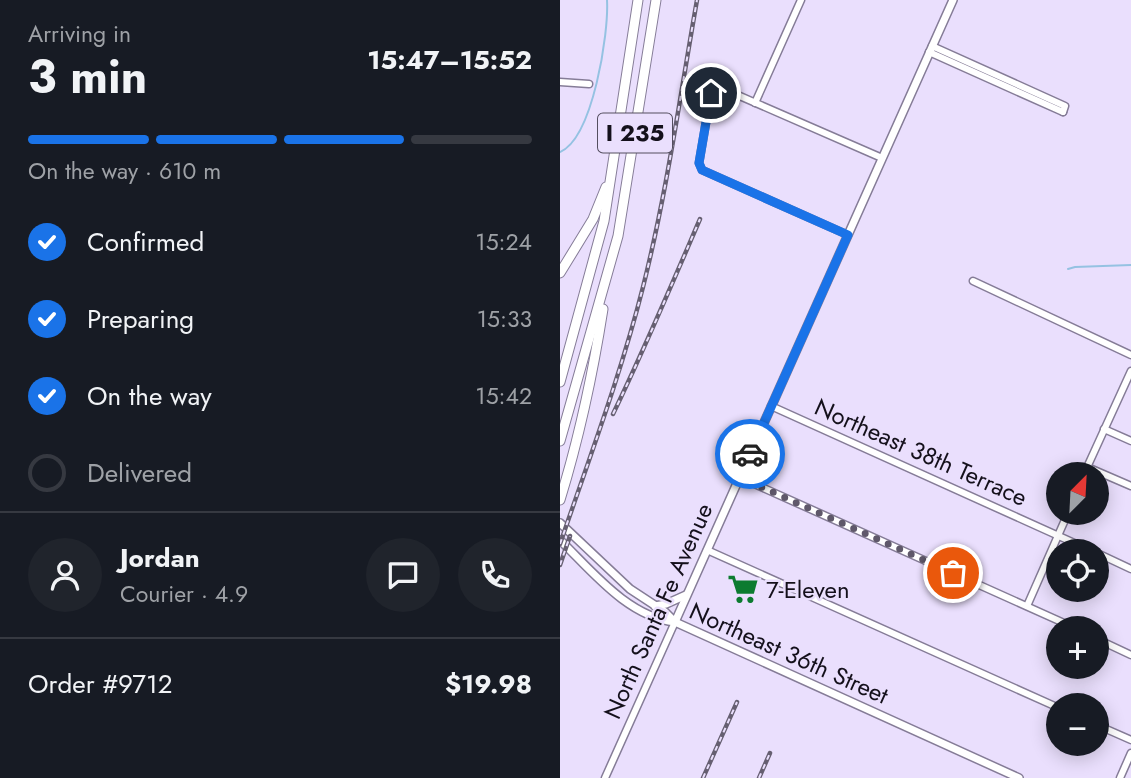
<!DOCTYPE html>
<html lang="en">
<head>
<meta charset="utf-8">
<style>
  :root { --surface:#171b24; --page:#20242c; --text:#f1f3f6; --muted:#9ea1a6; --line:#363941; --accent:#1a73e8 }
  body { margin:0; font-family:Jost,sans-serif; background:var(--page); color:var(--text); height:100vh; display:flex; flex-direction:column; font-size:26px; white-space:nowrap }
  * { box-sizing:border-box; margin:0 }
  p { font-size:23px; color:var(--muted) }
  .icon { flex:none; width:38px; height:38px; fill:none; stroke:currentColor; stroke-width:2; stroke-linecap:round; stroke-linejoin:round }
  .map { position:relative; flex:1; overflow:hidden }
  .sheet { display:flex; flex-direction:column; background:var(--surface); width:560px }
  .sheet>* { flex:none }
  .needle { width:46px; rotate:24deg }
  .buttons { position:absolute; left:486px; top:462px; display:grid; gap:14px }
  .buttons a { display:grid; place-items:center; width:63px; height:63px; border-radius:50%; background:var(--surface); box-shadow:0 4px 18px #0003; font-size:35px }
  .pin { position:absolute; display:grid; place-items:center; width:60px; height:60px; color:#fff; margin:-30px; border:4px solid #fff; border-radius:50%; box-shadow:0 2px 7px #0007 }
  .courier { position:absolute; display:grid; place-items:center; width:70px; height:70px; margin:-35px; border:5px solid #1a73e8; border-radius:50%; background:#fff; color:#222; box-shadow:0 2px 9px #0007 }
  .head em { font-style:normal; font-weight:700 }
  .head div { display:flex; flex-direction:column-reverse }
  .head { display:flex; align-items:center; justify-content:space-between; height:119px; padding:0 28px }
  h1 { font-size:46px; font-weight:700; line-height:52px }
  .bar { display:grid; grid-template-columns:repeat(4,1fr); gap:10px 7px; align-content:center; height:84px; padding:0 28px }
  .bar i { height:9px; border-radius:5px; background:var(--line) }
  .bar .current { background:var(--accent) }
  .bar p { grid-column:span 4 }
  .line { display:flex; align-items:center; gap:18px; padding:0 28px; border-top:2px solid var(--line) }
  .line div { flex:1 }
  .round { display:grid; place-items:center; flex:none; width:74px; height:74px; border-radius:37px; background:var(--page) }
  ol { padding:0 28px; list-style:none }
  li { display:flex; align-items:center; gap:21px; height:77px }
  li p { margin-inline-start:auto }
  li .icon { padding:7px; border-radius:50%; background:var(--accent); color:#fff; stroke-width:4 }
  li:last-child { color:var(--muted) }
  li i { width:38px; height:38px; border:4px solid var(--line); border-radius:50% }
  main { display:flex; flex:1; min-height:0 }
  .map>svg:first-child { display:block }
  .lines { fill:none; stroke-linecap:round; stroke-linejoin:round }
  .stream { stroke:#95c2e2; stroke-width:2 }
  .minor-casing { stroke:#857c97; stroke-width:9 }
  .major-casing { stroke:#857c97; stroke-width:10 }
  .highway-casing { stroke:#857c97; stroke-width:11 }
  .minor { stroke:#fff; stroke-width:6 }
  .major { stroke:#fff; stroke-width:7 }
  .highway { stroke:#fff; stroke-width:9 }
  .rail-casing { stroke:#665f71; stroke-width:4.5 }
  .rail { stroke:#eadffd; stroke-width:2; stroke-dasharray:5; stroke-linecap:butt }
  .done { stroke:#5f586a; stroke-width:7; stroke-dasharray:0 12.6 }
  .route { stroke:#1a73e8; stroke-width:9 }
  .labels { text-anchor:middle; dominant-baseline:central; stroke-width:5; stroke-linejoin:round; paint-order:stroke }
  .shield { fill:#eadffd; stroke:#544e5f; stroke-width:2 }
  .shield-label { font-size:23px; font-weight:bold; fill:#14101b }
  .street-label { font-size:24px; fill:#14101b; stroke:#eadffd }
  .poi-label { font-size:24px; fill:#14101b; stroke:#eadffd; text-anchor:start }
</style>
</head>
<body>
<main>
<section class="sheet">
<div class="head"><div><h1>3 min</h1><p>Arriving in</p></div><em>15:47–15:52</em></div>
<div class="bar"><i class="current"></i><i class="current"></i><i class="current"></i><i></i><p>On the way · 610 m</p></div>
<ol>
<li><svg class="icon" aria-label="check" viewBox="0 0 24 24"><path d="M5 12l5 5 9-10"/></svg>Confirmed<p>15:24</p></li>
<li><svg class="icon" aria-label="check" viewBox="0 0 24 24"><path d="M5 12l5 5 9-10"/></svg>Preparing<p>15:33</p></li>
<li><svg class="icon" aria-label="check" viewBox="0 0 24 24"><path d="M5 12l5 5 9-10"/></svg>On the way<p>15:42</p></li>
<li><i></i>Delivered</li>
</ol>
<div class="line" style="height:126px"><a class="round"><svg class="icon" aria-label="person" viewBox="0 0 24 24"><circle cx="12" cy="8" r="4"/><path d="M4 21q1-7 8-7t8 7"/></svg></a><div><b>Jordan</b><p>Courier · 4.9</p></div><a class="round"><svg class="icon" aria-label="chat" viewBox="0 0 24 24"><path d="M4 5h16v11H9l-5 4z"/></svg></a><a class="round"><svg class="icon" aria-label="phone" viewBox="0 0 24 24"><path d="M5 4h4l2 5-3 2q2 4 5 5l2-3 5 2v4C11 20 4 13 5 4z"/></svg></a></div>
<div class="line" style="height:91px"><div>Order #9712</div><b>$19.98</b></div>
</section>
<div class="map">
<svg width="571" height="778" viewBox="0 0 571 778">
  <rect width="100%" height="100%" fill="#eadffd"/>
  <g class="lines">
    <g class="stream">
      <path d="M0 152C33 138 49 33 47 0"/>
      <polyline points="508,269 515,267 571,265"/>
    </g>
    <g class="minor-casing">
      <g id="minor">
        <polyline points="372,46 505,106 503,112"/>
        <polyline points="369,52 503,112"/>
        <polyline points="0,82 29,84"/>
        <polyline points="195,103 241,0"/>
        <polyline points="288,235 142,170 139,163 151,93 157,88 166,90 322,158"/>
        <polyline points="413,281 571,355"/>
        <polyline points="211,406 532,551"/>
        <polyline points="544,429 571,441"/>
        <polyline points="527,467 571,486"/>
        <polyline points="524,474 571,371"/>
        <polyline points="179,477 515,628"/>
        <polyline points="147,550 499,708"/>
        <polyline points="537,553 571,569"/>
        <polyline points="467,606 508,513"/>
        <polyline points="537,639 571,655"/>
        <polyline points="537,725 571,740"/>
        <polyline points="45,778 115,622"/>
        <polyline points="560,778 571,753"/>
      </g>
    </g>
    <g class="major-casing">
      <g id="major">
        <polyline points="0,523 70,589 105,612 115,622"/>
        <path d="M0 540C32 571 68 617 115 622L459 778"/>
        <polyline points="95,606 106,604 126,595"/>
        <polyline points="115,622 393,0"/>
      </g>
    </g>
    <g class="highway-casing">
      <g id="highway">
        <polyline points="0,273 33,219 46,187"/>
        <polyline points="0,382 44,221 78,0"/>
        <polyline points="0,441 58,236 96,0"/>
        <path d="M0 500C19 438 33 373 43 309"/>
      </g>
    </g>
    <use href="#minor" class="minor"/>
    <use href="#major" class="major"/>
    <use href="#highway" class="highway"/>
    <g class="rail-casing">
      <g id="rail">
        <path d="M53 414C84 350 112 284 140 219"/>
        <path d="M0 544C29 459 61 374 83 287 107 192 120 96 137 0"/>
        <polyline points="0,565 10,536"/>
        <polyline points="143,778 177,702"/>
        <polyline points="199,778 210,753"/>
      </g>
    </g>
    <use href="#rail" class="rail"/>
  </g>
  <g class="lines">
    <polyline class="done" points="190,454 179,477 393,573"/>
    <polyline class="route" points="151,93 139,163 142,170 288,235 190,454"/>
  </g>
  <defs>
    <g id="supermarket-bare" transform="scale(2.415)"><path d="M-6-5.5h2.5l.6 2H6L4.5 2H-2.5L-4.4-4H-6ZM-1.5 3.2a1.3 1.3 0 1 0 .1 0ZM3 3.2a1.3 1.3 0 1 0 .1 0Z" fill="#0c7b30" stroke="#eadffd" stroke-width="2.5" paint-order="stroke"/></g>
  </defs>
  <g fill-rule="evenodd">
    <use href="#supermarket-bare" x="183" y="589"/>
  </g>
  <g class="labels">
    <rect class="shield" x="38" y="113.5" width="74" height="39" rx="5"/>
    <g class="shield-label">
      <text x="75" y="133">I 235</text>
    </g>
    <g class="street-label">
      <text transform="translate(361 452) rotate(24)">Northeast 38th Terrace</text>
      <text transform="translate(98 611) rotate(-66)">North Santa Fe Avenue</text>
      <text transform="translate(229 653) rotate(24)">Northeast 36th Street</text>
    </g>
    <g class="poi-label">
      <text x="206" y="589">7-Eleven</text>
    </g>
  </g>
</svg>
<div class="buttons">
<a><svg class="needle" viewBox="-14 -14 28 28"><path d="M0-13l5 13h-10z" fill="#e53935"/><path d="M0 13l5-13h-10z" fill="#9ea1a6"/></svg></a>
<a><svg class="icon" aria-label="locate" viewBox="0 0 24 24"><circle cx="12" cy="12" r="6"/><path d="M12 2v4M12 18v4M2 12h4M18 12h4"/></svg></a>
<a>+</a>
<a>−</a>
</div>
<div class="pin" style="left:393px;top:573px;background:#ea580c"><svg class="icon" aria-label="bag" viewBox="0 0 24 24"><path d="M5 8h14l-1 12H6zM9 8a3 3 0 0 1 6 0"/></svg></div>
<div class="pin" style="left:151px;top:93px;background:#1f2937"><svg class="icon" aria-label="home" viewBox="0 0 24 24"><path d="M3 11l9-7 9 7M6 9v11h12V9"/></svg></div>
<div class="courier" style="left:190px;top:454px"><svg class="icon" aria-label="car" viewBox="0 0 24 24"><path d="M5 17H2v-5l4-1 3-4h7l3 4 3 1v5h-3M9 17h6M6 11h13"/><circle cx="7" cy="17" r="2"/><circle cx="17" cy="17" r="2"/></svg></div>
</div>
</main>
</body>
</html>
